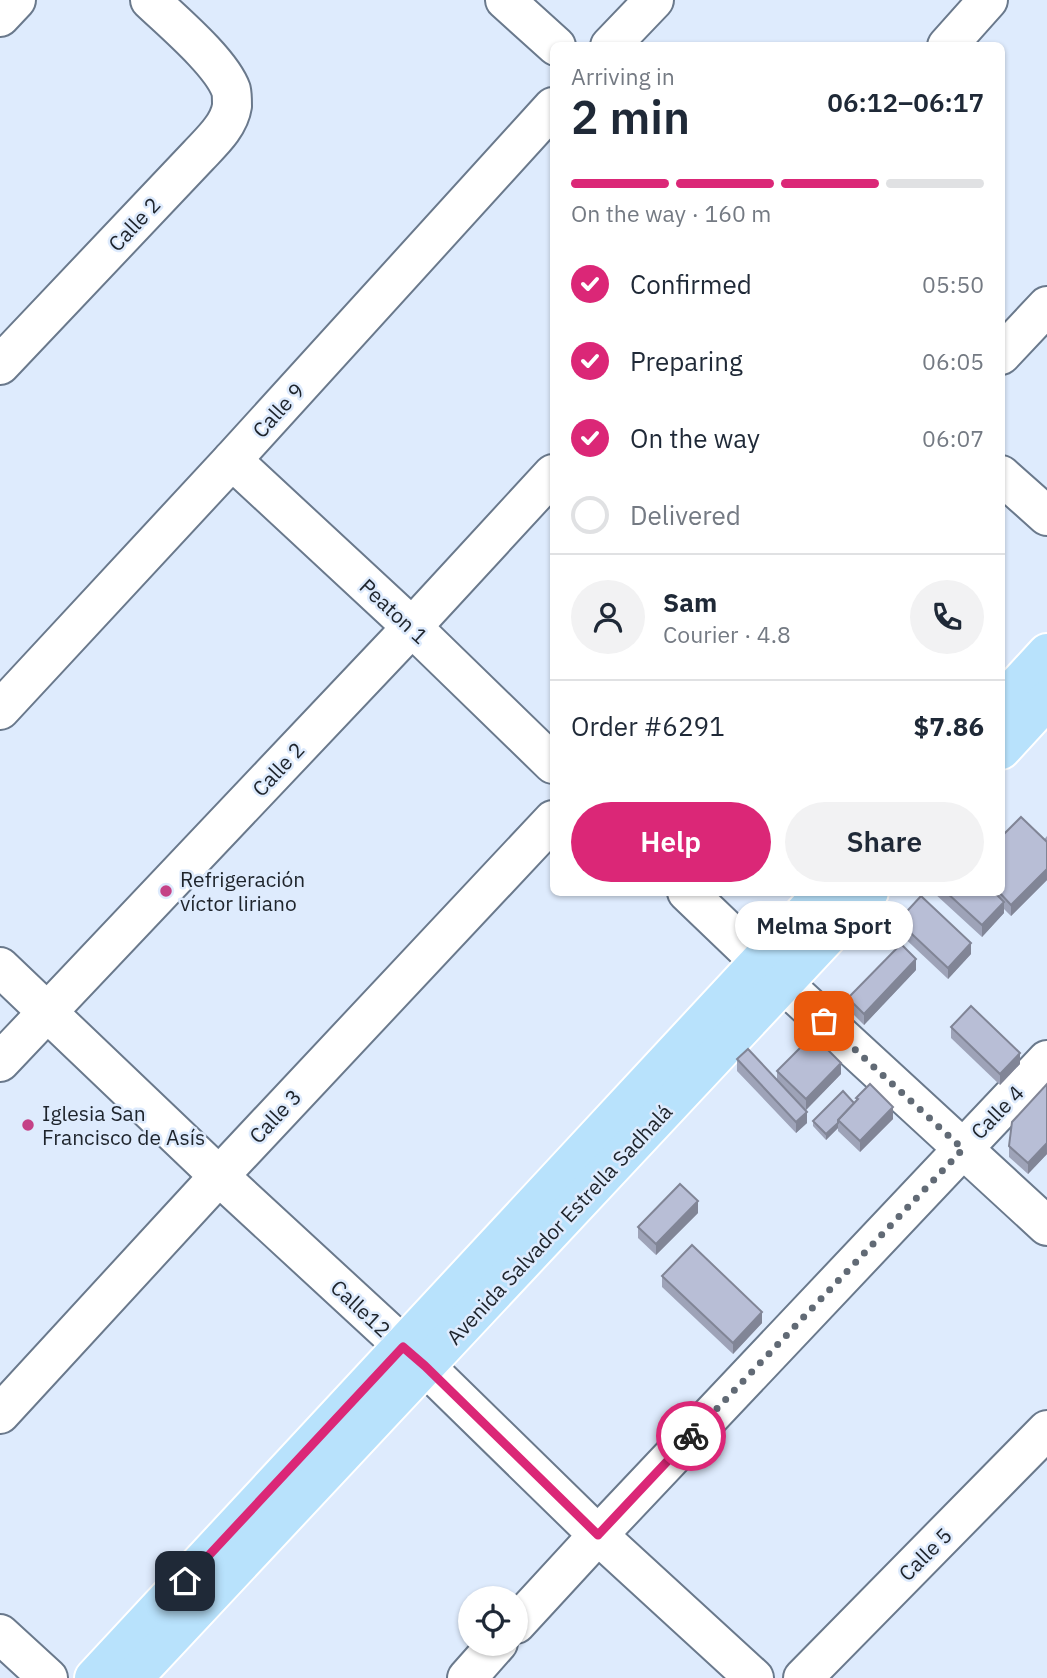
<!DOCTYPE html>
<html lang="en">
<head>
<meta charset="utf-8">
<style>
  :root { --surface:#fff; --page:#f2f2f3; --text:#1f2937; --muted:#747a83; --line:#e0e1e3; --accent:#db2777 }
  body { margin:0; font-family:"IBM Plex Sans",sans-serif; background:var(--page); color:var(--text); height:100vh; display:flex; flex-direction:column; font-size:26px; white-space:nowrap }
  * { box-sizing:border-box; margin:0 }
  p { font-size:23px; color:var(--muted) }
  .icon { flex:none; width:38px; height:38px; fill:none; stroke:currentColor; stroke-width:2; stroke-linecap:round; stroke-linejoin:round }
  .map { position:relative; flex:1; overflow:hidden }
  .details { position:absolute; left:550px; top:42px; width:455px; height:854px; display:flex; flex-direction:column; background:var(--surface); border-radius:10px; box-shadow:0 2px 5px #0004 }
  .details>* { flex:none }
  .fabs { position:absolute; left:458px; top:1586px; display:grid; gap:14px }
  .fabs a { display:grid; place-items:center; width:70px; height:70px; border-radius:50%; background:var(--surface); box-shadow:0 2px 5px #0004; font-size:35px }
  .pin { position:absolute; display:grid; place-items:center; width:60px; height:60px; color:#fff; margin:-30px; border-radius:14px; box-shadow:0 4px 10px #0006 }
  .courier { position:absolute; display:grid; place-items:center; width:70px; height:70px; margin:-35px; border:5px solid #db2777; border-radius:50%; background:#fff; color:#222; box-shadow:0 2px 9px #0007 }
  .bubble { position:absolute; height:49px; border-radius:24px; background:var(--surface); box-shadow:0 2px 5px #0004; font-size:23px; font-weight:600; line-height:49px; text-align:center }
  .summary em { font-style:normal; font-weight:600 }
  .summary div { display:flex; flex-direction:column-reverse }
  .summary { display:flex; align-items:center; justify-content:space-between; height:119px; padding:0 21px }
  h1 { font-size:46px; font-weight:600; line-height:52px }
  .bar { display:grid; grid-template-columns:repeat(4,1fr); gap:10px 7px; align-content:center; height:84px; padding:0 21px }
  .bar i { height:9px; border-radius:5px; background:var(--line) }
  .bar .current { background:var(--accent) }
  .bar p { grid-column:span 4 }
  .line { display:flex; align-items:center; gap:18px; padding:0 21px; border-top:2px solid var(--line) }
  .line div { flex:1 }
  .round { display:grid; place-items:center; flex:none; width:74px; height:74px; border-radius:37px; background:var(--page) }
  ol { padding:0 21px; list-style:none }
  li { display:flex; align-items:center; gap:21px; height:77px }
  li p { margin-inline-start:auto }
  li .icon { padding:7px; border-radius:50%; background:var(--accent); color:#fff; stroke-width:4 }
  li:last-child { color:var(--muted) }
  li i { width:38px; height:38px; border:4px solid var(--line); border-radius:50% }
  .cta { display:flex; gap:14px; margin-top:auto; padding:14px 21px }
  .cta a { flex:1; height:80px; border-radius:42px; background:var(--accent); color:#fff; font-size:28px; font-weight:600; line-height:80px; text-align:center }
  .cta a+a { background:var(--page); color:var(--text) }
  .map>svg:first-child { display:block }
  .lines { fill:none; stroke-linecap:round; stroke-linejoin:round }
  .minor-casing { stroke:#6a798c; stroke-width:42 }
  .major-casing { stroke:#fff; stroke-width:42 }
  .minor { stroke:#fff; stroke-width:38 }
  .major { stroke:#b8e2fc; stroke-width:38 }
  .wall { fill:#9ea3b8 }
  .shaded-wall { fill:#818596 }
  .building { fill:#b8bed6; stroke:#818596; stroke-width:2 }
  .done { stroke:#616a75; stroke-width:7; stroke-dasharray:0 12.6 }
  .route { stroke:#db2777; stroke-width:9 }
  .poi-dot { fill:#c44186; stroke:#deebfd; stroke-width:2.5 }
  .labels { text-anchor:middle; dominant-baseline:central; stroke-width:5; stroke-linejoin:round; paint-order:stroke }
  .street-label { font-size:21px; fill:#1e242c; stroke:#deebfd }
  .poi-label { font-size:21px; fill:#1e242c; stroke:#deebfd; text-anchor:start }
</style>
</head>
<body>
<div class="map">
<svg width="1047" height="1678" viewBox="0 0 1047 1678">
  <rect width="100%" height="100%" fill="#deebfd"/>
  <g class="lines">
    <g class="minor-casing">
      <g id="minor">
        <polyline points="505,0 556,46"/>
        <polyline points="0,17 16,0"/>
        <polyline points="610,46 654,0"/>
        <polyline points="947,46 988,0"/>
        <polyline points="1001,355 1047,306"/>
        <path d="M0 365 198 156C211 142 229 126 232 106 232 102 232 94 231 90 221 62 172 21 150 0"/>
        <polyline points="232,460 412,627 553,764"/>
        <polyline points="1001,475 1047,516"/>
        <polyline points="0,710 232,460 553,107"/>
        <polyline points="687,892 760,962"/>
        <polyline points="0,967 219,1176 425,1366 598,1535 754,1678"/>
        <polyline points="784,984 1047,1226"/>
        <polyline points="0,1062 412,627 553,474"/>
        <polyline points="0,1414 219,1176 553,820"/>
        <polyline points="516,1624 598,1535 1047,1060"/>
        <polyline points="0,1634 48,1678"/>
        <polyline points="467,1678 498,1643"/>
        <polyline points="803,1678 1047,1430"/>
      </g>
    </g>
    <g class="major-casing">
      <g id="major">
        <polyline points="1001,703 1047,653"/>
        <polyline points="1001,750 1047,700"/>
        <polyline points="94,1678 824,892"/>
        <polyline points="133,1678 869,892"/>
      </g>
    </g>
    <use href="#minor" class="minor"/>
    <use href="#major" class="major"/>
  </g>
  <g class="wall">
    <polygon points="1047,836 1047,880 1011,916 1004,909 1004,913 982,937 934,893 1001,892"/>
    <polygon points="898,921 971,954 948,979 898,932"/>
    <polygon points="916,970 864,1025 848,1009 848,998"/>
    <polygon points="951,1027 1020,1064 1000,1085 951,1038"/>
    <polygon points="737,1059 777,1080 777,1071 841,1074 806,1110 807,1123 796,1133 737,1071"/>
    <polygon points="1047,1084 1047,1154 1028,1174 1009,1157 1009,1146"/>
    <polygon points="856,1098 893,1119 860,1152 838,1131 838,1128 826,1140 813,1126 813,1121 854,1103 856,1101"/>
    <polygon points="698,1213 656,1255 638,1238 638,1227"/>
    <polygon points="662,1276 762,1323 733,1354 662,1287"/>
  </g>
  <g class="shaded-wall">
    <polygon points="1047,869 1047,880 1011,916 1011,905"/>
    <polygon points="1004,902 1004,913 982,937 982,925"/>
    <polygon points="971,943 971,954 948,979 948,968"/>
    <polygon points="916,959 916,970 864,1025 864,1014"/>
    <polygon points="1020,1053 1020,1064 1000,1085 1000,1074"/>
    <polygon points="841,1063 841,1074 806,1110 806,1099"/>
    <polygon points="893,1107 893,1119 860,1152 860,1141"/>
    <polygon points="807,1112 807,1123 796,1133 796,1122"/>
    <polygon points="838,1123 838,1128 826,1140 826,1134"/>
    <polygon points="1047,1143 1047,1154 1028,1174 1028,1163"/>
    <polygon points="698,1201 698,1213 656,1255 656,1244"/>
    <polygon points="762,1312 762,1323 733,1354 733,1343"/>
  </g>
  <g class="building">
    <polygon points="1021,817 1047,842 1047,869 1011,905 999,892 1001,892 1001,837"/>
    <polygon points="946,892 994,892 1004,902 982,925"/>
    <polygon points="921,896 971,943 948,968 898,921"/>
    <polygon points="901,944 916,959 864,1014 848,998"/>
    <polygon points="971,1006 1020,1053 1000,1074 951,1027"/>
    <polygon points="813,1035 841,1063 806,1099 777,1071"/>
    <polygon points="748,1049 807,1112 796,1122 737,1059"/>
    <polygon points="870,1084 893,1107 860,1141 838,1120 858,1099 856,1098"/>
    <polygon points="1047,1084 1047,1143 1028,1163 1009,1146 1012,1122"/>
    <polygon points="843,1091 854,1103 838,1120 838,1123 826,1134 813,1121"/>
    <polygon points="680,1184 698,1201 656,1244 638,1227"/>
    <polygon points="692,1245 762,1312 733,1343 662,1276"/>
  </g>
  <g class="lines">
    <polyline class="done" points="691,1436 963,1149 824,1021"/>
    <polyline class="route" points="185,1581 403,1347 425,1366 598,1535 691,1436"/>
  </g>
  <g class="poi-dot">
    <circle cx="166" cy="891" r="7"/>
    <circle cx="28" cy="1125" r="7"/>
  </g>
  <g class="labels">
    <g class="street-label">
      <text transform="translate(134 224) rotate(-47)">Calle 2</text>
      <text transform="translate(278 410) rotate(-48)">Calle 9</text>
      <text transform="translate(394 611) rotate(43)">Peaton 1</text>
      <text transform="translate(278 769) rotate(-47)">Calle 2</text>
      <text transform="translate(997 1112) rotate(-46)">Calle 4</text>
      <text transform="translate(275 1116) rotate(-47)">Calle 3</text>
      <text transform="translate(559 1224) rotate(-47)">Avenida Salvador Estrella Sadhalá</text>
      <text transform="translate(361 1308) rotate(43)">Calle12</text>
      <text transform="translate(925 1554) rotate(-45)">Calle 5</text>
    </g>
    <g class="poi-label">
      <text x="180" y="879">Refrigeración<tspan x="180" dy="24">víctor liriano</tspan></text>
      <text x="42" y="1113">Iglesia San<tspan x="42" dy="24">Francisco de Asís</tspan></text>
    </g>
  </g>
</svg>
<div class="fabs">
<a><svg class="icon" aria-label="locate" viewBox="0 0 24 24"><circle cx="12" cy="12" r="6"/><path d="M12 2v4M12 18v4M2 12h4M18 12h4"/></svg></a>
</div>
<div class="pin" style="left:824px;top:1021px;background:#ea580c"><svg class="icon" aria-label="bag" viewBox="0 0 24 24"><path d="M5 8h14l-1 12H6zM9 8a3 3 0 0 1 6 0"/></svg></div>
<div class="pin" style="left:185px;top:1581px;background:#1f2937"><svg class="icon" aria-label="home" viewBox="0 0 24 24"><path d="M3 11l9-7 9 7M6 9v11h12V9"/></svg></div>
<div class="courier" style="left:691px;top:1436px"><svg class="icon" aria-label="bike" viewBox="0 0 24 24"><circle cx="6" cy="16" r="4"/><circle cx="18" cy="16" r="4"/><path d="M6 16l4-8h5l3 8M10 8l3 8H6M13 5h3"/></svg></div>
<div class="bubble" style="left:735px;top:901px;width:178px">Melma Sport</div>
<section class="details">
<div class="summary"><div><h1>2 min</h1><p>Arriving in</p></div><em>06:12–06:17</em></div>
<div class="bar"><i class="current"></i><i class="current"></i><i class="current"></i><i></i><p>On the way · 160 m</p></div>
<ol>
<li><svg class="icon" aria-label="check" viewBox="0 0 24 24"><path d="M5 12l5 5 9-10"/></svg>Confirmed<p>05:50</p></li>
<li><svg class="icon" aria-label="check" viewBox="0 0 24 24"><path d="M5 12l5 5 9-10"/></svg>Preparing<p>06:05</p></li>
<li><svg class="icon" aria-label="check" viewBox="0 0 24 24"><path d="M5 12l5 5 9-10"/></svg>On the way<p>06:07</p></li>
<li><i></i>Delivered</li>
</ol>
<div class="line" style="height:126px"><a class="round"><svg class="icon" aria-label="person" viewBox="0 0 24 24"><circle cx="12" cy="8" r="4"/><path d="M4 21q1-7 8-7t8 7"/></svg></a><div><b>Sam</b><p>Courier · 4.8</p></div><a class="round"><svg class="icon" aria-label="phone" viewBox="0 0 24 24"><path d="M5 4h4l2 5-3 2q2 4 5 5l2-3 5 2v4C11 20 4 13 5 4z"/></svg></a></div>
<div class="line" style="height:91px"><div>Order #6291</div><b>$7.86</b></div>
<div class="cta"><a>Help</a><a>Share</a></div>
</section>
</div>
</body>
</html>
